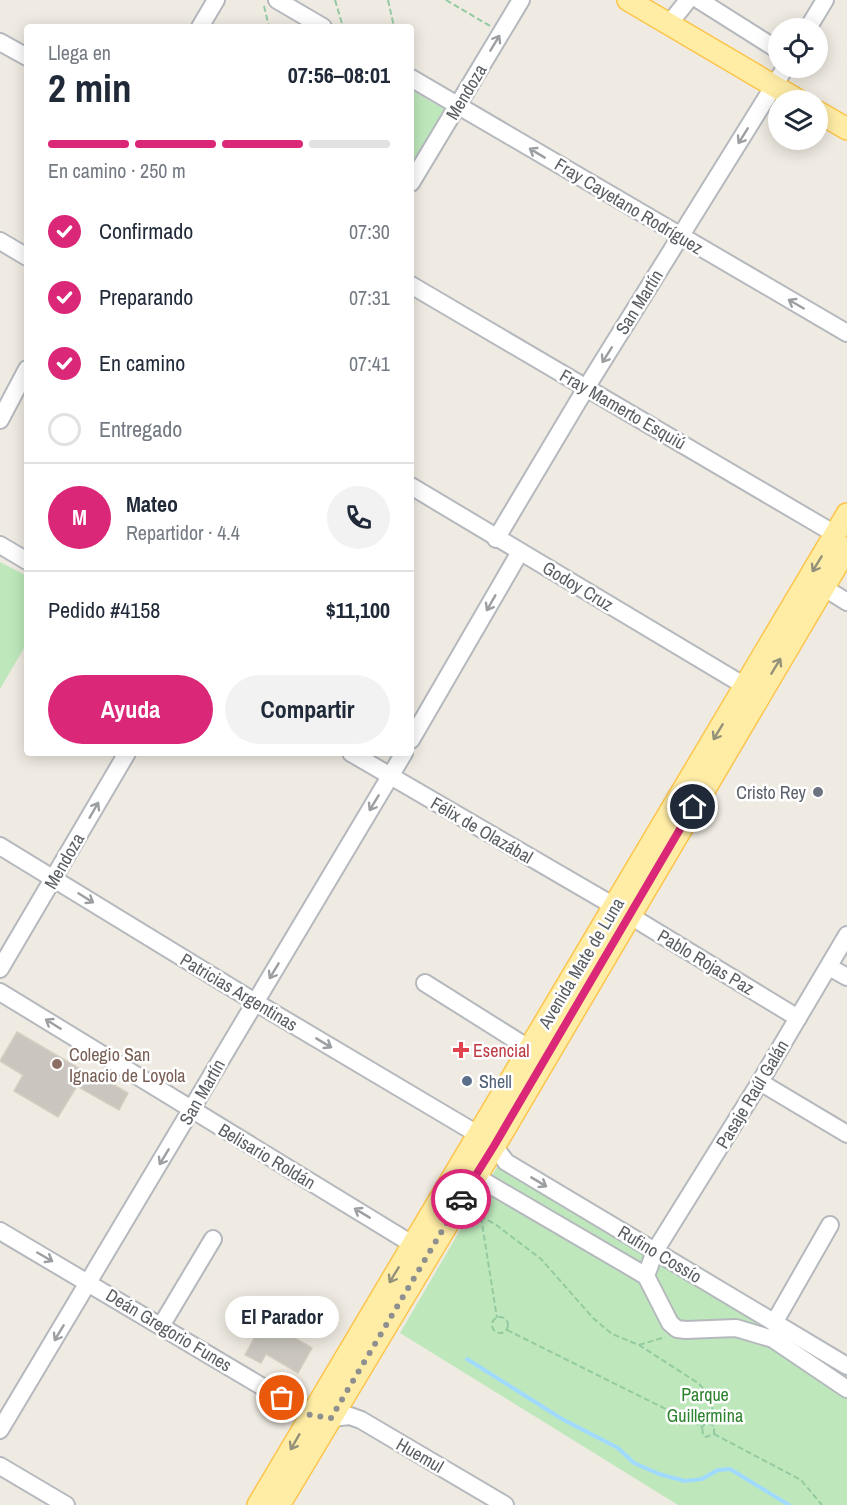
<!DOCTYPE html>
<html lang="es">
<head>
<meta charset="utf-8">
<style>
  :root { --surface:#fff; --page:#f2f2f3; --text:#1f2937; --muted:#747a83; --line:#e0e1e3; --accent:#db2777 }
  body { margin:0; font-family:"Archivo Narrow",sans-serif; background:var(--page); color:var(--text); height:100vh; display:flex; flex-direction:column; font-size:22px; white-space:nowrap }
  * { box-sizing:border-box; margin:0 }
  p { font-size:20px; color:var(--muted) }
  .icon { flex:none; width:33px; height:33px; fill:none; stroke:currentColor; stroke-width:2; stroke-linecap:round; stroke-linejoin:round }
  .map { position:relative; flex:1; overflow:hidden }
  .side { position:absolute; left:24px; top:24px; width:390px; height:732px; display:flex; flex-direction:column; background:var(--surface); border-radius:6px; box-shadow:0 3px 15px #0003 }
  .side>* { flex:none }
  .buttons { position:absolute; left:768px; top:18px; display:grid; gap:12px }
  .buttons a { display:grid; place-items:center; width:60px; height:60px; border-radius:50%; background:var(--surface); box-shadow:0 3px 15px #0003; font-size:30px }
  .pin { position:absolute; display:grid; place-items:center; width:51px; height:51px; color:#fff; margin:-26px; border:3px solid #fff; border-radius:50%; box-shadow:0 2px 6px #0007 }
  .courier { position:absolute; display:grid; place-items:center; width:60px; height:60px; margin:-30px; border:4px solid #db2777; border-radius:50%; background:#fff; color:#222; box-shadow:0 2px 8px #0007 }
  .bubble { position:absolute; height:42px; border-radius:21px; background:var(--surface); box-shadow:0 3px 15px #0003; font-size:20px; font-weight:700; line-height:42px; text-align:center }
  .overview em { font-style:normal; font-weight:700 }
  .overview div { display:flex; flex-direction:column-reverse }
  .overview { display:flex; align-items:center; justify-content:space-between; height:102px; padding:0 24px }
  h1 { font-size:39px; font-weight:700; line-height:45px }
  .bar { display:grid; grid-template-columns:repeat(4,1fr); gap:9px 6px; align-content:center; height:72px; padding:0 24px }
  .bar i { height:8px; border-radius:4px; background:var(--line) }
  .bar .current { background:var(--accent) }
  .bar p { grid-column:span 4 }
  .line { display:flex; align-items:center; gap:15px; padding:0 24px; border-top:2px solid var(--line) }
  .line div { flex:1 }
  .round { display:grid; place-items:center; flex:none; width:63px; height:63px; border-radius:32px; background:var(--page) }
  ol { padding:0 24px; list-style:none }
  li { display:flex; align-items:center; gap:18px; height:66px }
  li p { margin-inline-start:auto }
  li .icon { padding:6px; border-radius:50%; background:var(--accent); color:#fff; stroke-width:4 }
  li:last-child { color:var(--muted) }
  li i { width:33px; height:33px; border:3px solid var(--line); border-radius:50% }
  .action { display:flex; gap:12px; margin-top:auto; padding:12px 24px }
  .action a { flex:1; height:69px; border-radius:36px; background:var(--accent); color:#fff; font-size:24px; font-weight:700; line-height:69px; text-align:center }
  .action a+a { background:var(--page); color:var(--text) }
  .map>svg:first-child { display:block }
  .green { fill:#bee8bc }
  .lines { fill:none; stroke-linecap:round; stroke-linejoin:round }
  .stream { stroke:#a1daff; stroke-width:4 }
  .building { fill:#cac6bf; stroke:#d4cdc0; stroke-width:1.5 }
  .minor-casing { stroke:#b5b9be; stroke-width:20 }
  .major-casing { stroke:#fcc54d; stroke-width:24 }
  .path { stroke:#94caa2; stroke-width:2; stroke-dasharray:6 3; stroke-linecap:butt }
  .minor { stroke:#fff; stroke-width:16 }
  .major { stroke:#ffeda6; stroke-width:21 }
  .oneway { stroke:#9c9fa2 }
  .oneway2 { stroke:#94917b }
  .done { stroke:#8e9090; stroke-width:6; stroke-dasharray:0 10.8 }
  .route { stroke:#db2777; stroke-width:8 }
  .worship-dot { fill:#6b7280; stroke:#fff; stroke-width:2 }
  .health-dot { fill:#e0444e; stroke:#fff; stroke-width:2 }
  .education-dot { fill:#8d6e63; stroke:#fff; stroke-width:2 }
  .service-dot { fill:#5c6f8a; stroke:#fff; stroke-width:2 }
  .labels { text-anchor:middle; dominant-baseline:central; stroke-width:5; stroke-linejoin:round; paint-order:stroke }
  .street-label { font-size:18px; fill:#5a5f64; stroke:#fff }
  .worship-label { font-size:18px; fill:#5b616d; stroke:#fff; text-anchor:end }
  .health-label { font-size:18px; fill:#be3a42; stroke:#fff; text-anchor:start }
  .education-label { font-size:18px; fill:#785e54; stroke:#fff; text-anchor:start }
  .service-label { font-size:18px; fill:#4e5e75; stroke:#fff; text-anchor:start }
  .park-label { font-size:18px; fill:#2d822d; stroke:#fff }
</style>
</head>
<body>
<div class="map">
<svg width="847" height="1505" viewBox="0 0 847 1505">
  <rect width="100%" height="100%" fill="#efebe2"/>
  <g class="green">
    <polygon points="411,90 444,109 411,166"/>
    <polygon points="0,562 27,576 27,643 0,689"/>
    <polygon points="497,1167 847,1371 847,1505 678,1505 400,1333"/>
  </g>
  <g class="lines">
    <polyline class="stream" points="467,1359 562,1419 618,1448 634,1463 659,1474 685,1481 702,1479 718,1470 730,1469 789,1505"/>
  </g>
  <g class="building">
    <polygon points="17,1032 97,1079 99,1076 128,1093 119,1110 77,1086 58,1117 14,1091 23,1075 0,1061"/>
    <polygon points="274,1302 293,1313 283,1331 312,1348 298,1373 266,1354 261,1363 245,1355"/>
  </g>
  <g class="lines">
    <g class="minor-casing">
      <g id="minor">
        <polyline points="277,0 323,27"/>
        <polyline points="699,0 778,50"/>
        <polyline points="669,24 688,0"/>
        <polyline points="200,27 216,0"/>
        <polyline points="808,28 825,0"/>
        <polyline points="0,42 27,57"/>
        <polyline points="411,78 847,333"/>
        <polyline points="411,183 521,0"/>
        <polyline points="0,241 27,257"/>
        <polyline points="411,285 835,534"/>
        <polyline points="0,420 27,369"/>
        <polyline points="411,486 745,686"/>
        <polyline points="496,539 586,388 785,68"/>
        <polyline points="0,545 27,561"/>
        <polyline points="823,587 847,602"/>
        <polyline points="411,740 520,552"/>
        <polyline points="351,753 614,906 798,1018"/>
        <polyline points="0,846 255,1002 479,1135 494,1146 506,1162 847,1366"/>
        <polyline points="847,935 760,1082 655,1251 646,1276 670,1323 677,1329 686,1330 736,1328 773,1339 847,1389"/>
        <polyline points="829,967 847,977"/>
        <polyline points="0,969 127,753"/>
        <polyline points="425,983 530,1049"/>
        <polyline points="0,992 412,1244"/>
        <polyline points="760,1082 847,1134"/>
        <polyline points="475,1176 646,1276"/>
        <polyline points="0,1231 310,1415 331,1418 350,1416 361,1420 505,1505"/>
        <polyline points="774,1323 830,1225"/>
        <polyline points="161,1326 213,1239"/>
        <polyline points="0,1430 404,753"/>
        <polyline points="0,1466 66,1505"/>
      </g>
    </g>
    <g class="major-casing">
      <g id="major">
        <polyline points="628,0 798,100"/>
        <polyline points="818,112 847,129"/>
        <polyline points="258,1505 847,514"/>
        <polyline points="279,1505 501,1135 847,548"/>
      </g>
    </g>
    <g class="path">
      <polyline points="335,0 343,27"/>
      <polyline points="388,0 394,27"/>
      <polyline points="446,0 490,26"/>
      <polyline points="264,6 269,27"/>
      <path d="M472 1212 495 1224 541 1259 593 1318 612 1334 639 1345 698 1383C711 1396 715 1407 711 1424"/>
      <polyline points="481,1217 497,1318"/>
      <circle cx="500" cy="1325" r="8"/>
      <polyline points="507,1330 702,1427 705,1424 711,1424 714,1427 714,1434 706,1437 703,1434 702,1427"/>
      <polyline points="639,1345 665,1337"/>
      <polyline points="714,1434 801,1480 822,1505"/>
    </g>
    <use href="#minor" class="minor"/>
    <use href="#major" class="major"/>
  </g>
  <defs><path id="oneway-shaft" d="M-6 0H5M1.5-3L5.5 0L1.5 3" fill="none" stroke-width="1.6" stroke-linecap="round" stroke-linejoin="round" transform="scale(1.5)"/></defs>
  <g class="oneway">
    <use href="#oneway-shaft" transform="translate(495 43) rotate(-59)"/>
    <use href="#oneway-shaft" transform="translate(743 136) rotate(122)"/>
    <use href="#oneway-shaft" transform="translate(537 153) rotate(-149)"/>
    <use href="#oneway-shaft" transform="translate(796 304) rotate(-150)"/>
    <use href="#oneway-shaft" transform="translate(607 355) rotate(122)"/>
    <use href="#oneway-shaft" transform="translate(491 603) rotate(120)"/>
    <use href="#oneway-shaft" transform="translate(374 803) rotate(121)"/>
    <use href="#oneway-shaft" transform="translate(94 810) rotate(-60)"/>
    <use href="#oneway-shaft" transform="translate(86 898) rotate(32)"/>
    <use href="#oneway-shaft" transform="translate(274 971) rotate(121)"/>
    <use href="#oneway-shaft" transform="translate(53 1024) rotate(-148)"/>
    <use href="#oneway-shaft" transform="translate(324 1043) rotate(31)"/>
    <use href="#oneway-shaft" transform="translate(164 1157) rotate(121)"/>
    <use href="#oneway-shaft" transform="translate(539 1182) rotate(31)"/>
    <use href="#oneway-shaft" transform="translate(362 1213) rotate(-149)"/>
    <use href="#oneway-shaft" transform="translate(45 1257) rotate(30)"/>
    <use href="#oneway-shaft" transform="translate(59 1333) rotate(121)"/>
  </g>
  <g class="oneway2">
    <use href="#oneway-shaft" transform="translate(817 564) rotate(121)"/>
    <use href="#oneway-shaft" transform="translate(776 666) rotate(-59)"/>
    <use href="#oneway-shaft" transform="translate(718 732) rotate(121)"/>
    <use href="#oneway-shaft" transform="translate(394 1275) rotate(121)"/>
    <use href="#oneway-shaft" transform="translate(295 1442) rotate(120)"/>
  </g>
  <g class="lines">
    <polyline class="done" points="282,1398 310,1415 331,1418 461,1199"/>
    <polyline class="route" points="461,1199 494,1146 693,807"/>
  </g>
  <circle class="worship-dot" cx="818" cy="792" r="6"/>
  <path class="health-dot" d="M458 1041h6v6h6v6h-6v6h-6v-6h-6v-6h6z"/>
  <circle class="education-dot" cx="57" cy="1064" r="6"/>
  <circle class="service-dot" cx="467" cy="1081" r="6"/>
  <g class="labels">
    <g class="street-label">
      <text transform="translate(466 92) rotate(-59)">Mendoza</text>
      <text transform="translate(629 206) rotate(31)">Fray Cayetano Rodríguez</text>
      <text transform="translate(639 302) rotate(-58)">San Martín</text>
      <text transform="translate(623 409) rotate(30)">Fray Mamerto Esquiú</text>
      <text transform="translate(578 586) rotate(31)">Godoy Cruz</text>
      <text transform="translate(482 830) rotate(30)">Félix de Olazábal</text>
      <text transform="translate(64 861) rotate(-60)">Mendoza</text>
      <text transform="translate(706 962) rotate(31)">Pablo Rojas Paz</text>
      <text transform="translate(581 963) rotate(-59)">Avenida Mate de Luna</text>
      <text transform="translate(239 992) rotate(31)">Patricias Argentinas</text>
      <text transform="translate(202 1092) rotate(-60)">San Martín</text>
      <text transform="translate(752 1094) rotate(-59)">Pasaje Raúl Galán</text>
      <text transform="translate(267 1156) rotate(31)">Belisario Roldán</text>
      <text transform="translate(660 1254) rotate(31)">Rufino Cossío</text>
      <text transform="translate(169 1330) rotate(31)">Deán Gregorio Funes</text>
      <text transform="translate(420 1455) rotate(30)">Huemul</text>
    </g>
    <g class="worship-label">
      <text x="806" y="792">Cristo Rey</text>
    </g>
    <g class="health-label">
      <text x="473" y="1050">Esencial</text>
    </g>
    <g class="education-label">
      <text x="69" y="1054">Colegio San<tspan x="69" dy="21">Ignacio de Loyola</tspan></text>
    </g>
    <g class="service-label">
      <text x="479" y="1081">Shell</text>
    </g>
    <g class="park-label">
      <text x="705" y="1394">Parque<tspan x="705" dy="21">Guillermina</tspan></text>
    </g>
  </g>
</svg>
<div class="buttons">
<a><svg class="icon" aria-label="locate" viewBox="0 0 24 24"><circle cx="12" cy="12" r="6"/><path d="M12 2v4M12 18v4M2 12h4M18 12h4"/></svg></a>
<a><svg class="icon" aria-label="layers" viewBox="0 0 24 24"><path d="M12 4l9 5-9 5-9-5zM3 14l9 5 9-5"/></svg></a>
</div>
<div class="pin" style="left:282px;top:1398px;background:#ea580c"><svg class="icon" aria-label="bag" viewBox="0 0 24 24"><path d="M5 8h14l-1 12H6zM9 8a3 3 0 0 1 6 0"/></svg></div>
<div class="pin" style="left:693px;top:807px;background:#1f2937"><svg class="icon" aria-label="home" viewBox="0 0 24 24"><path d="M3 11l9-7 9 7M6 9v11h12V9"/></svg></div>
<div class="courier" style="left:461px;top:1199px"><svg class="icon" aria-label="car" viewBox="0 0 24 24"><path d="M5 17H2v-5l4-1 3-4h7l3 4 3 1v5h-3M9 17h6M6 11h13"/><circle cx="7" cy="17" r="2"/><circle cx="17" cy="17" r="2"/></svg></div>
<div class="bubble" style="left:225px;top:1296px;width:114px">El Parador</div>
<section class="side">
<div class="overview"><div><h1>2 min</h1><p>Llega en</p></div><em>07:56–08:01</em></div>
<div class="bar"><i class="current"></i><i class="current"></i><i class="current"></i><i></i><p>En camino · 250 m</p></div>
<ol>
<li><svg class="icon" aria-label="check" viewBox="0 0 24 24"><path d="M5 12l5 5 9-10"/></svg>Confirmado<p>07:30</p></li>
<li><svg class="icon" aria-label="check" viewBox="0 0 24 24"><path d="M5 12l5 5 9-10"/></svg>Preparando<p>07:31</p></li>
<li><svg class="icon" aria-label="check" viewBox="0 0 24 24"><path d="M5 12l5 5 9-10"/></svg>En camino<p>07:41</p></li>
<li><i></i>Entregado</li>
</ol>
<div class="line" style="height:108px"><b class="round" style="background:var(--accent);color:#fff">M</b><div><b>Mateo</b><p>Repartidor · 4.4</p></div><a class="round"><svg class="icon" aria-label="phone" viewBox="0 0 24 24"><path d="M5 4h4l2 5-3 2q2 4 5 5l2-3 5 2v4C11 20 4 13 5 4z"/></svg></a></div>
<div class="line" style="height:78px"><div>Pedido #4158</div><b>$11,100</b></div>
<div class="action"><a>Ayuda</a><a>Compartir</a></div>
</section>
</div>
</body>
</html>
